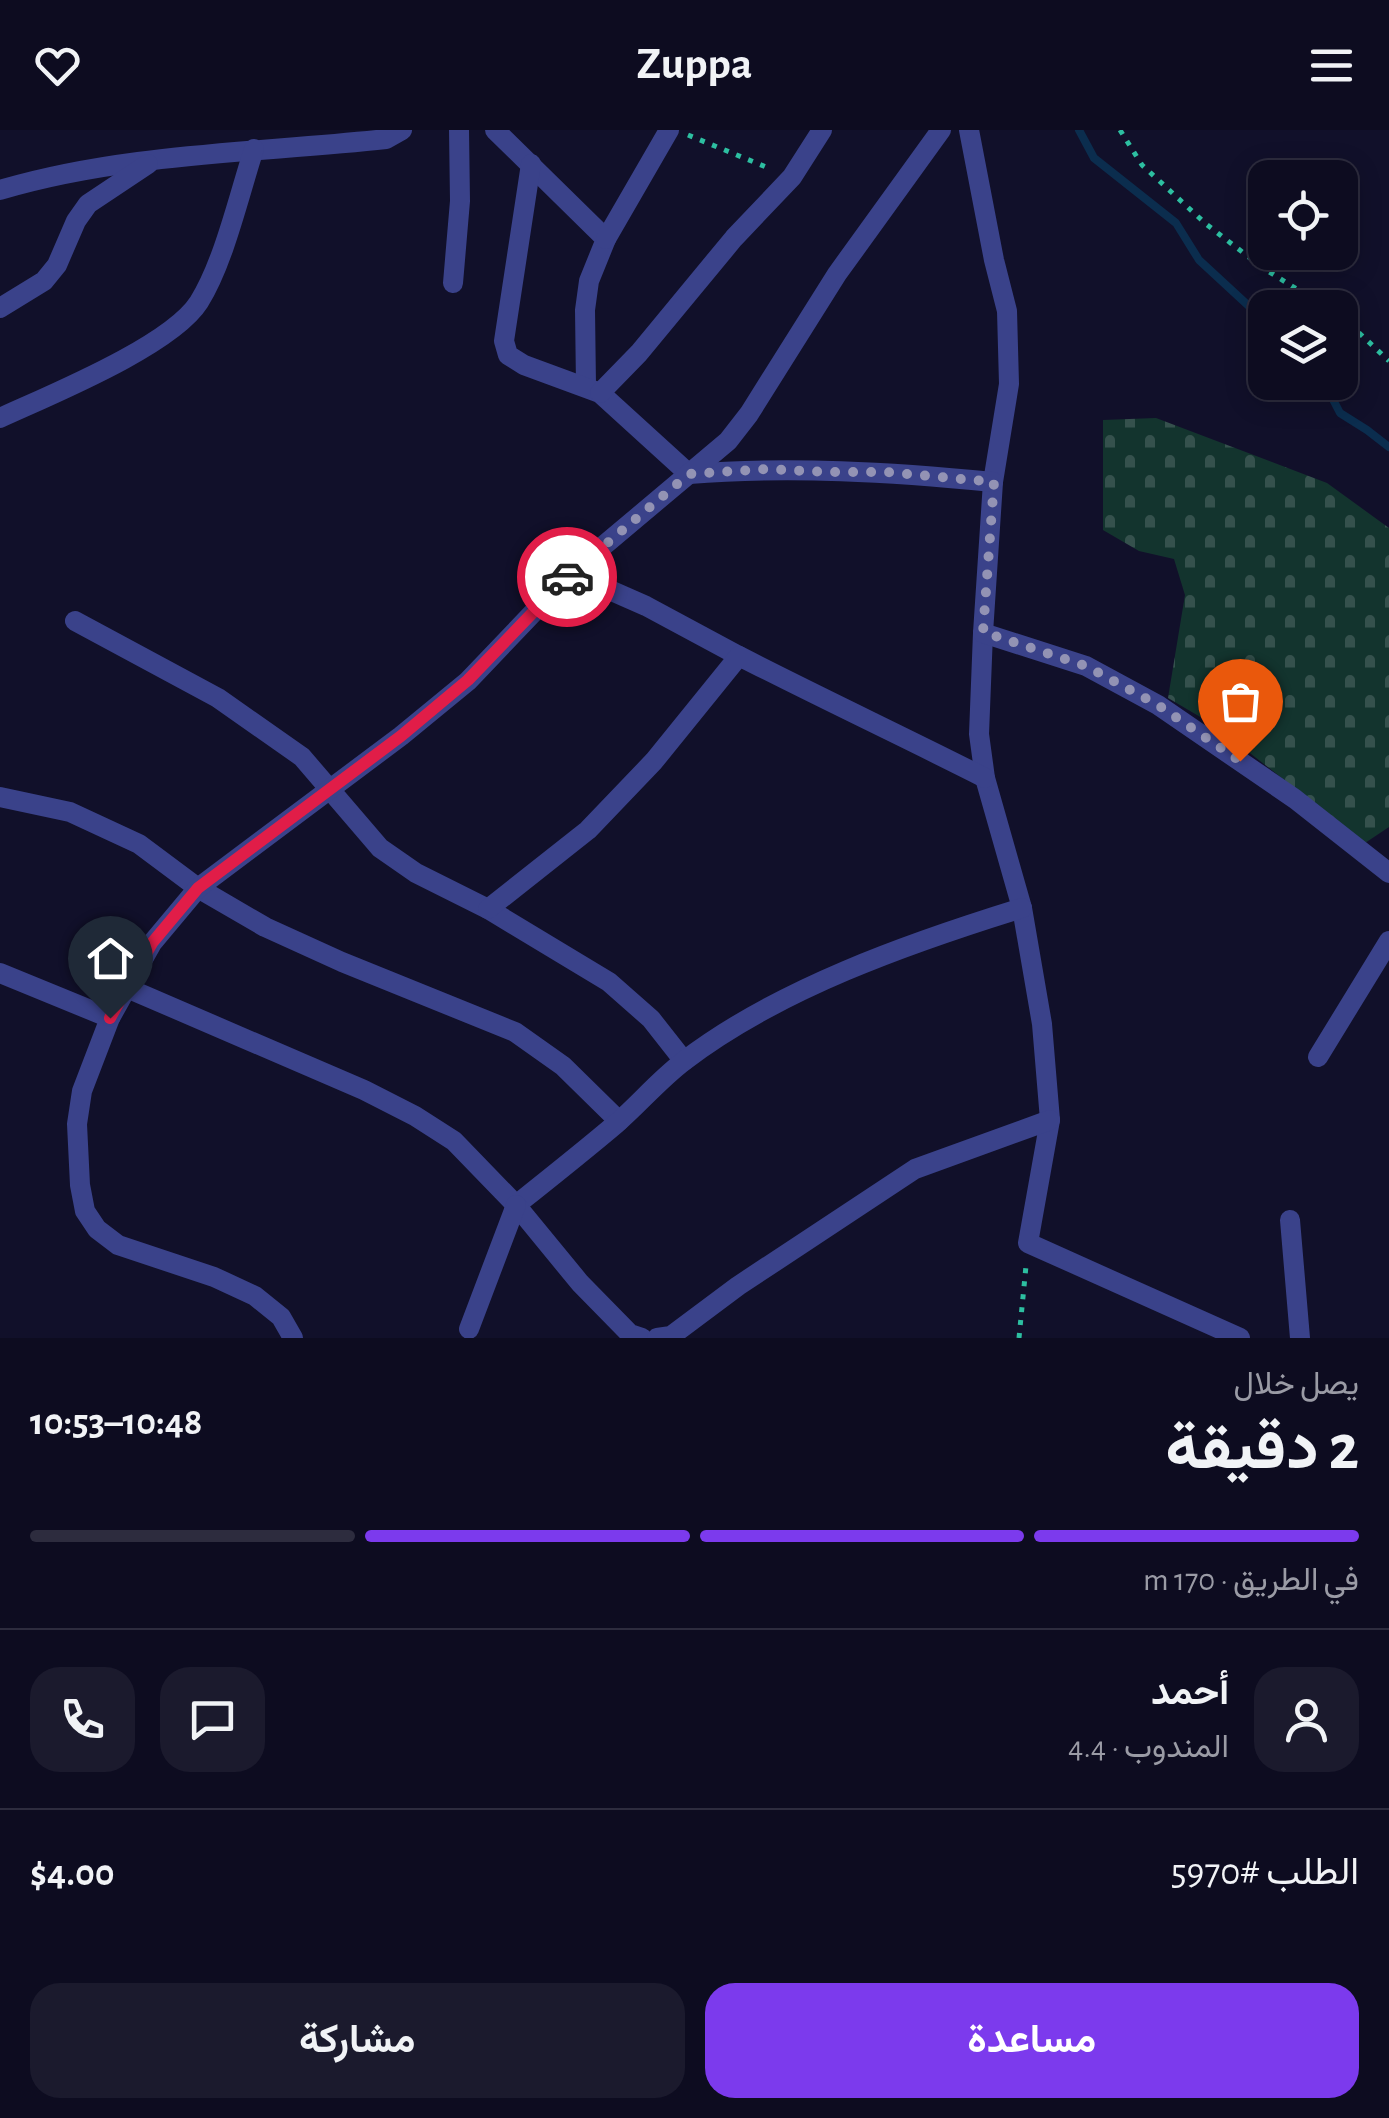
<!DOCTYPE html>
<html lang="ar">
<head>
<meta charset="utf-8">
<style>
  :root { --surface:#0d0c20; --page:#1b1a2d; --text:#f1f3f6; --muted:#9a9ba5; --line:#2d2c3e; --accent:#7c3aed }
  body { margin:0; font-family:"Alegreya Sans",Vazirmatn,sans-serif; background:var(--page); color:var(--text); direction:rtl; height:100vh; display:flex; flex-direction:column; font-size:38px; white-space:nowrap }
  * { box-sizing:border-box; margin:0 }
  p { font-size:32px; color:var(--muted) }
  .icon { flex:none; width:55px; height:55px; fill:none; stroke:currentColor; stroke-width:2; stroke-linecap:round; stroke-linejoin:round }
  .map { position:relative; height:1208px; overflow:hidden; direction:ltr }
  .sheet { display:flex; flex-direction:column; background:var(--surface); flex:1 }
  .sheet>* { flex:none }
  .controls { position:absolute; left:1248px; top:30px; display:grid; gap:20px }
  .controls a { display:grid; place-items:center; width:110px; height:110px; border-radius:20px; background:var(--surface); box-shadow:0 5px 25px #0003,0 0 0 2px var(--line); font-size:50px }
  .pin { position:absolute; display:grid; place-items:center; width:85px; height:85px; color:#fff; margin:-102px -42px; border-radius:50% 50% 50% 0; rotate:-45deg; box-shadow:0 0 10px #0007 }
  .pin .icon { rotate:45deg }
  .courier { position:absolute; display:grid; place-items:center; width:100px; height:100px; margin:-50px; border:8px solid #e11d48; border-radius:50%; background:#fff; color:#222; box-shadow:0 2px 12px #0007 }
  .overview em { font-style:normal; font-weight:700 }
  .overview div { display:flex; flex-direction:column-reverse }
  .overview { display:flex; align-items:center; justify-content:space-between; height:170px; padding:0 30px }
  h1 { font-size:65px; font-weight:700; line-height:75px }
  .bar { display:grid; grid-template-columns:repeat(4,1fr); gap:15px 10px; align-content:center; height:120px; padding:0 30px }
  .bar i { height:12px; border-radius:8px; background:var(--line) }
  .bar .current { background:var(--accent) }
  .bar p { grid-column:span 4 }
  .line { display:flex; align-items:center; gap:25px; padding:0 30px; border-top:2px solid var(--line) }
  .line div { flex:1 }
  .round { display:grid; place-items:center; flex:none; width:105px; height:105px; border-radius:30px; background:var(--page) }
  .primary-button { display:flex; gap:20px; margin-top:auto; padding:20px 30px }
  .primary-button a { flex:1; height:115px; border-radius:30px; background:var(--accent); color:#fff; font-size:40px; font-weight:700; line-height:115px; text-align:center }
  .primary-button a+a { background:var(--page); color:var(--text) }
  header { display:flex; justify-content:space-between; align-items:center; height:130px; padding:0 30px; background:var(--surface); font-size:45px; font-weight:700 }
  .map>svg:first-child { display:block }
  .cemetery { fill:url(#cemetery-stones) }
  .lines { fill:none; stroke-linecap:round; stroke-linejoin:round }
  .stream { stroke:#0b2d4e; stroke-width:8 }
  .path { stroke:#2dbfa1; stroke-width:5; stroke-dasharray:5 8; stroke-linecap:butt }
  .minor { stroke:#3a428a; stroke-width:20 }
  .done { stroke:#9393b4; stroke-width:10; stroke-dasharray:0 18 }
  .route { stroke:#e11d48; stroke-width:12 }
</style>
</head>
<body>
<header><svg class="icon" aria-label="menu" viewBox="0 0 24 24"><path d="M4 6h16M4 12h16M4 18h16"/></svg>Zuppa<svg class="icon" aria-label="heart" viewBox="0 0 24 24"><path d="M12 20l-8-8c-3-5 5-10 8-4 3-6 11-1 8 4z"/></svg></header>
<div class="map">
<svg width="1389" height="1208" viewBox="0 0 1389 1208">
  <defs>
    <pattern id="cemetery-stones" width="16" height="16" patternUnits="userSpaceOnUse" patternTransform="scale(2.5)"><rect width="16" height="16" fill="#13342e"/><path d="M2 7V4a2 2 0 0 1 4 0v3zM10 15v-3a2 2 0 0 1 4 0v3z" fill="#35514d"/></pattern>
  </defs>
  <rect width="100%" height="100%" fill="#11102a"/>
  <polygon class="cemetery" points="1156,288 1327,353 1389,398 1389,697 1365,713 1214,595 1168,568 1185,465 1174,429 1139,421 1103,400 1103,290"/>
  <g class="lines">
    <g class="stream">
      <polyline points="1079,0 1094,28 1176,93 1199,130 1265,191"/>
      <polyline points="1324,252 1340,283 1367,300 1389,317"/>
    </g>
    <g class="path">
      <polyline points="1120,0 1142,35 1206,94 1263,138 1327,178"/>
      <polyline points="688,5 771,39"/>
      <polyline points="1340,185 1389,231"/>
      <polyline points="1019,1208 1026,1136"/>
    </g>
    <g class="minor">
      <polyline points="495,0 606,109 589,151 585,180 586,256"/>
      <polyline points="969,0 994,130 1007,181 1009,254 993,352 983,503 979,604 985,648 1022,778 1042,894 1050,990 1028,1113 1240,1208"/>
      <path d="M531 34 504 211 508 225 524 235 600 263 689 344C790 336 892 342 993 352"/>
      <path d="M0 60C125 23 257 23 386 9L402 0"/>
      <polyline points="606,109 669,0"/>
      <polyline points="453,153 460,71 459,0"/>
      <polyline points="0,178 44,151 57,135 76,91 88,74 148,34"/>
      <polyline points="600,263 639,223 734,108 792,47 822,0"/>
      <path d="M0 288C50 265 171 216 199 172 224 132 239 65 254 19"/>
      <polyline points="571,443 646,476 739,526"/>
      <polyline points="75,491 218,568 302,627 380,718 416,743 488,779 609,852 651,889 684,931"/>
      <polyline points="983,503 1086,536 1158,575 1295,669 1389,743"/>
      <polyline points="0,667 70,682 139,714 198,758 265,797 342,832 515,902 563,936 619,991"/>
      <path d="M488 779 588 700 654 631 739 526C821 568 904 607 985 648"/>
      <polyline points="0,843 110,888"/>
      <path d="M127 858 364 960 415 986 454 1011 516 1075C550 1048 584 1021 617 993 640 973 659 950 684 931 778 859 909 813 1022 778"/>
      <polyline points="1318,927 1389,811"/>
      <polyline points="516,1075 580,1153 630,1204 642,1208"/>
      <polyline points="1290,1090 1300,1208"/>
      <polyline points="469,1199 516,1075"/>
      <polyline points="293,1208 281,1187 255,1166 214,1147 118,1115 97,1099 85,1081 80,1055 77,994 82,961 110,888 152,813 198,758 401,606 468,551 571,443 728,311 749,284 837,144 941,0"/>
      <polyline points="657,1208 671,1206 738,1156 915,1039 1050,990"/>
    </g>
  </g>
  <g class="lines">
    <polyline class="done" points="567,447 689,344 768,339 825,342 886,342 994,352 983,502 1086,536 1158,575 1240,631"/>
    <polyline class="route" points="110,888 152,813 198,758 401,606 468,550 567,447"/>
  </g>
</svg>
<div class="controls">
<a><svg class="icon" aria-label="locate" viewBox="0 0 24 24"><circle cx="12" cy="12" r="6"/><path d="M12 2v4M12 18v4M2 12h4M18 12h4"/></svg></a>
<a><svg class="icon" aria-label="layers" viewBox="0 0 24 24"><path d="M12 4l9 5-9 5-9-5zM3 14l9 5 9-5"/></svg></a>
</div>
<div class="pin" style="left:1240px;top:631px;background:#ea580c"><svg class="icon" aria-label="bag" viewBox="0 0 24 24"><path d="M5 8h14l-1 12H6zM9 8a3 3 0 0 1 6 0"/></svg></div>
<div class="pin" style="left:110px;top:888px;background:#1f2937"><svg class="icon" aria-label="home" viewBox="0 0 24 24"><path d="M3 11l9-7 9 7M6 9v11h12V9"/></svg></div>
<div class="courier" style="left:567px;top:447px"><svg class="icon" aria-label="car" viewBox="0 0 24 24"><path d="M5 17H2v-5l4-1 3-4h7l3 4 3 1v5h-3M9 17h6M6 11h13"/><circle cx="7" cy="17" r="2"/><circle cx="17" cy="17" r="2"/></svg></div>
</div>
<section class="sheet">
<div class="overview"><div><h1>2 دقيقة</h1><p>يصل خلال</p></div><em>10:48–10:53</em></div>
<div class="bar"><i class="current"></i><i class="current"></i><i class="current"></i><i></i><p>في الطريق · 170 m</p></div>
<div class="line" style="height:180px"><a class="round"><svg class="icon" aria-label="person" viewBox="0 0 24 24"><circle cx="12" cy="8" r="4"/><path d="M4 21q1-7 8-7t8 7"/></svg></a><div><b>أحمد</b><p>المندوب · 4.4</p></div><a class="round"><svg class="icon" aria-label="chat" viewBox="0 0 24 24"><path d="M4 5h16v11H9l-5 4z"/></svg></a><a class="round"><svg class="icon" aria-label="phone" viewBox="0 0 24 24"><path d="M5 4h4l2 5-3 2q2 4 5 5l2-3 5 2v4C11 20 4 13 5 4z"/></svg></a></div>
<div class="line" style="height:130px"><div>الطلب #5970</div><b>$4.00</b></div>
<div class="primary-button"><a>مساعدة</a><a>مشاركة</a></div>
</section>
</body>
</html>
